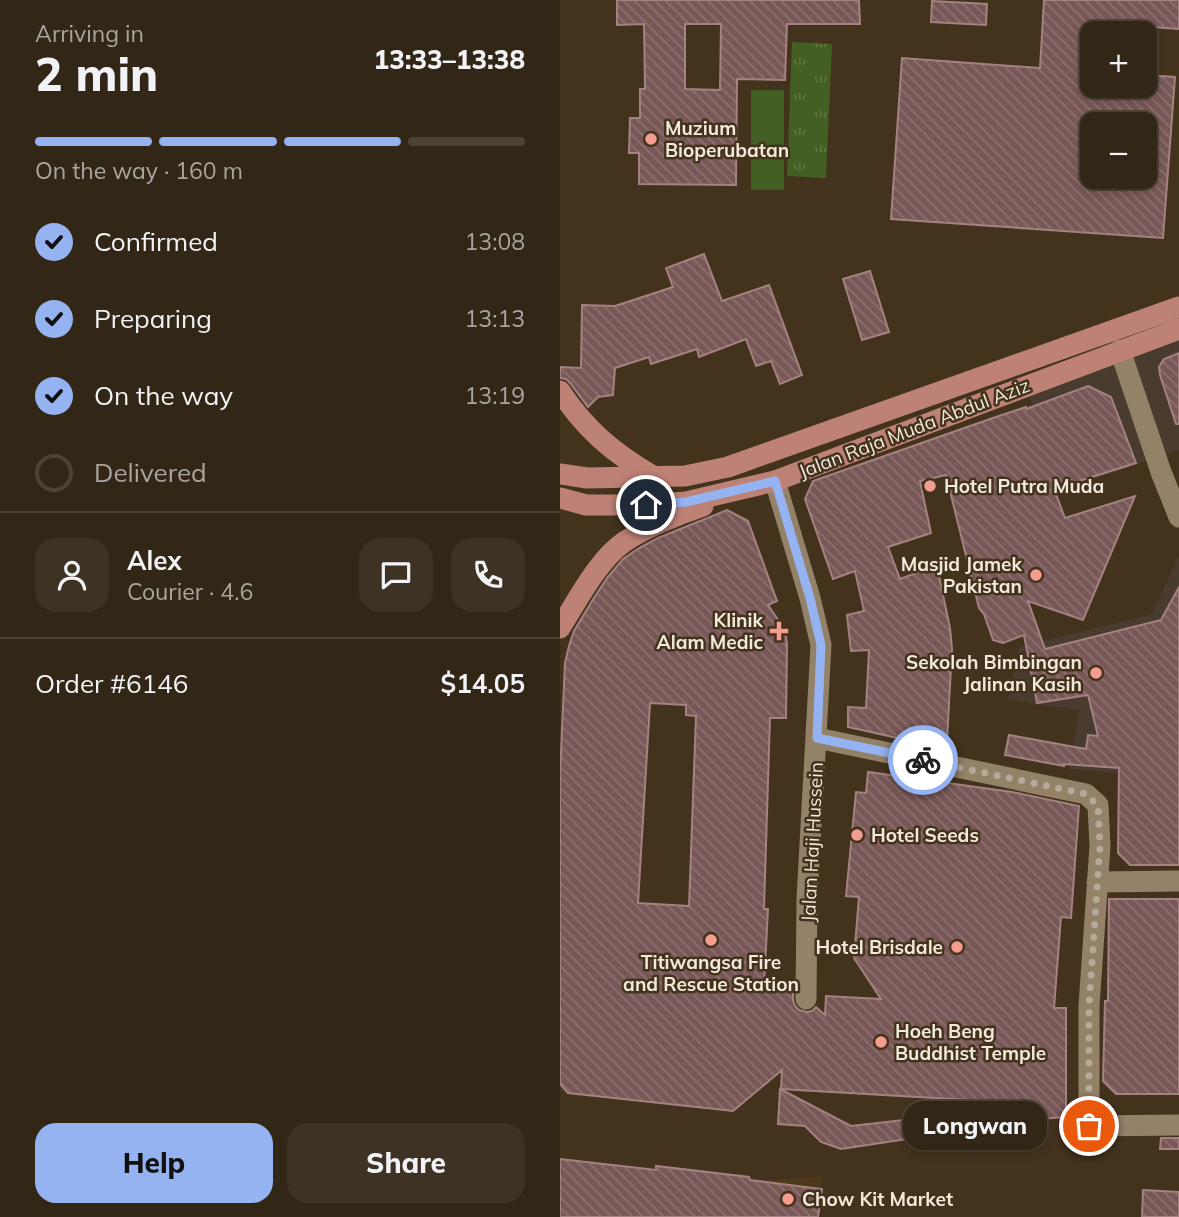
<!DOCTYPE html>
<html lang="en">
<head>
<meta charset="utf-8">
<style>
  :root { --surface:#322616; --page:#3d3223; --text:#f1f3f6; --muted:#a8a5a1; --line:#4d4335; --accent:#95b2f1 }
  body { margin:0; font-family:Mulish,sans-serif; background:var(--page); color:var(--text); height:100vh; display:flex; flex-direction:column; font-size:26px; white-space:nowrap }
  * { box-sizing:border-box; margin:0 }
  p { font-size:23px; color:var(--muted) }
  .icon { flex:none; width:38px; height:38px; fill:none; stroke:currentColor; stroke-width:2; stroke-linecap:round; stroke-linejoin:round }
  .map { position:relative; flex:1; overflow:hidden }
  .details { display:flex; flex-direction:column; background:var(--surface); width:560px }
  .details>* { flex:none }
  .tools { position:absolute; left:520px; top:21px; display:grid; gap:14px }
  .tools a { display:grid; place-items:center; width:77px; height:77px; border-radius:14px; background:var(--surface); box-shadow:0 4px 10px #0003,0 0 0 2px var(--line); font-size:35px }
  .pin { position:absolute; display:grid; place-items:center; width:60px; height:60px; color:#fff; margin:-30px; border:4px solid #fff; border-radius:50%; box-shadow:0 2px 7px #0007 }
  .courier { position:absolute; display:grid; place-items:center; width:70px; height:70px; margin:-35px; border:5px solid #95b2f1; border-radius:50%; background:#fff; color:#222; box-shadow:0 2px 9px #0007 }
  .bubble { position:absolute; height:49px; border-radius:21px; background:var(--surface); box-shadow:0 4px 10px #0003,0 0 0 2px var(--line); font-size:23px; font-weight:800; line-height:49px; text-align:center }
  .summary em { font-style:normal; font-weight:800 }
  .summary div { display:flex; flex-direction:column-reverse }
  .summary { display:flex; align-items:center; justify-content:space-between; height:119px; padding:0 35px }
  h1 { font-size:46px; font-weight:800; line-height:52px }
  .bar { display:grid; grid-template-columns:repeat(4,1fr); gap:10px 7px; align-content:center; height:84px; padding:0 35px }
  .bar i { height:9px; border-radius:5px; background:var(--line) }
  .bar .current { background:var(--accent) }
  .bar p { grid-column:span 4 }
  .line { display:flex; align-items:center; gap:18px; padding:0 35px; border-top:2px solid var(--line) }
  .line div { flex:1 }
  .round { display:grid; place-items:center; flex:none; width:74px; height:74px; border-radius:21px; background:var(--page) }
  ol { padding:0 35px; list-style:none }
  li { display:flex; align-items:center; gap:21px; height:77px }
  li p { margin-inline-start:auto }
  li .icon { padding:7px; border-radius:50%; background:var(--accent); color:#111; stroke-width:4 }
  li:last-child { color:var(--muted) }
  li i { width:38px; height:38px; border:4px solid var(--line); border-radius:50% }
  .action { display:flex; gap:14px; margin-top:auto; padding:14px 35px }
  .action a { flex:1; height:80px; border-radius:21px; background:var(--accent); color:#111; font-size:28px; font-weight:800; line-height:80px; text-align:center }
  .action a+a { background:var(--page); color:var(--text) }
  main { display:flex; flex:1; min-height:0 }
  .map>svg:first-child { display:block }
  .built { fill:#4c391b }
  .education { fill:#493b2d }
  .grass { fill:url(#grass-tufts) }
  .pitch { fill:#435f23 }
  .building { fill:url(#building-back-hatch); stroke:#a48281; stroke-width:2; fill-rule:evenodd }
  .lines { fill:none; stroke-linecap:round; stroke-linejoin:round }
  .minor { stroke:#938168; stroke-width:21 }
  .major { stroke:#bd8175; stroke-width:21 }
  .done { stroke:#b5a998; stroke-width:7; stroke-dasharray:0 12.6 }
  .route { stroke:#95b2f1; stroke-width:9 }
  .poi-dot { fill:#f59c91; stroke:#43331d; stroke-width:2.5 }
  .labels { text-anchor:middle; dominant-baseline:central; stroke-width:5; stroke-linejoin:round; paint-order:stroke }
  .poi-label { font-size:19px; font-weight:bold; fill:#f2e9db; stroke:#43331d; text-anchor:start }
  .street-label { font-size:19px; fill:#f2e9db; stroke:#43331d }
</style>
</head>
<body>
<main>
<section class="details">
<div class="summary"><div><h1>2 min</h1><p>Arriving in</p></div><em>13:33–13:38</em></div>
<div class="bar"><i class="current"></i><i class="current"></i><i class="current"></i><i></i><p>On the way · 160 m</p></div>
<ol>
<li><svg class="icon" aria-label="check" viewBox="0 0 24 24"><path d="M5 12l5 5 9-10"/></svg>Confirmed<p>13:08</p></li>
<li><svg class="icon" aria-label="check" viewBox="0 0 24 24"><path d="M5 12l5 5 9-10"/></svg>Preparing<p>13:13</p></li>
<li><svg class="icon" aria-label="check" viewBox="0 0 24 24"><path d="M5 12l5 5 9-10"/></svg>On the way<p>13:19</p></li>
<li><i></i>Delivered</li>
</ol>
<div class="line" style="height:126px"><a class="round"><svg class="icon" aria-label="person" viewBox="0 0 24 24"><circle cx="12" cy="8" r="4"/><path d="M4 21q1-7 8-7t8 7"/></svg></a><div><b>Alex</b><p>Courier · 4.6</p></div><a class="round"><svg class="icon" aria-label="chat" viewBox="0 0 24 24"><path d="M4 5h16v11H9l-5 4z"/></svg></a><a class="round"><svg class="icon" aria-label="phone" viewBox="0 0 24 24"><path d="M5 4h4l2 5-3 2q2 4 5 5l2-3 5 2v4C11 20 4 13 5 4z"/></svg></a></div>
<div class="line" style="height:91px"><div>Order #6146</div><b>$14.05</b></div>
<div class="action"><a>Help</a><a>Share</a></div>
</section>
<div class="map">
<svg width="619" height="1217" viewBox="0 0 619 1217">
  <defs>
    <pattern id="grass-tufts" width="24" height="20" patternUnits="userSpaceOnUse" patternTransform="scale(1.75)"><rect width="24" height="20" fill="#435f23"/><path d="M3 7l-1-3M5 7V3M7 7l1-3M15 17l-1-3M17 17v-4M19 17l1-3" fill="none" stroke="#5f7642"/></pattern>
    <pattern id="building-back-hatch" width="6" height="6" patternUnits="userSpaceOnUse" patternTransform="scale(1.75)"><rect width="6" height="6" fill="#785857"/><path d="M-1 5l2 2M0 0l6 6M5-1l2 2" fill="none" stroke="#8c706f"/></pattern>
  </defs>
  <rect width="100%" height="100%" fill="#43331d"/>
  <polygon class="built" points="263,1177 258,1217 193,1217 197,1181"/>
  <g class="education">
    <polygon points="619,340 619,450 502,490 468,392"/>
    <polygon points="619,556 619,778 509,769 519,710 448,700 459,647 592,614"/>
  </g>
  <polygon class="grass" points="232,42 272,44 266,178 227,176"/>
  <rect class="pitch" x="191" y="90" width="33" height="100"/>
  <g class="building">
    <path d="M57 0H299L300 24H227L225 80 177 79 176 185 79 184V153H69L70 118H80V89H85L84 24 57 25ZM125 24H161L160 90 125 89Z"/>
    <path d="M484 0H619V29L538 23 537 33H532V86H584V75L615 77 603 238 331 219 342 58 480 68ZM532 124H584V177H532Z"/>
    <polygon points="372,1 427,4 426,25 371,22"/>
    <polygon points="144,254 162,301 209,285 242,375 220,384 211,361 196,366 186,339 139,357 137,349 91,364 89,357 55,368 53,395 38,397 28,407 10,383 6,379 0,378 0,367 21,368 22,305 55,306 113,287 106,268"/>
    <polygon points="310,271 329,332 302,340 283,279"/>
    <polygon points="619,353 619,424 616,424 600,375 599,367 604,359"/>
    <polygon points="528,386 551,397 576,463 494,489 505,518 575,496 523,620 468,601 485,649 601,620 619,587 619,865 570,865 558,853 559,768 504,764 504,766 445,755 449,735 526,749 528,735 538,736 528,695 477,703 464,635 443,643 433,640 424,614 419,608 386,475 360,481 371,533 328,547 340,579 375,566 379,576 390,628 392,649 387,740 382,748 288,727 288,707 306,708 309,650 291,651 287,615 304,611 295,571 273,579 245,499 253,481 430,419 466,407 466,409"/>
    <path d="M167 510 188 521 217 601 208 605 225 630 227 644 226 718H210L204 909H208L204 985 233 986V1000L235 1006 239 1010 247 1012 252 1011 256 1007 265 1015 266 996 321 999 294 958 299 897 286 896 296 792 306 793 308 772 452 792 519 806 511 918 501 917 494 1008H506V1117L409 1124V1100L221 1089 222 1070 173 1111 8 1093 0 1084V775L5 663 9 646 14 631 32 601 47 578 63 559 79 548 98 538ZM90 703 126 705V715L136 716 129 906 78 903Z"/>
    <polygon points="549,899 619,899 619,1094 556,1094 543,1081 545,1001 548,1001"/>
    <polygon points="220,1089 291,1126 378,1116 381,1134 281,1149 261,1142 245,1126 218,1124"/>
    <polygon points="601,1138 619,1138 619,1149 600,1149"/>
    <polygon points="0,1159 96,1170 96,1166 189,1177 190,1180 262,1189 258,1217 0,1217"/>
    <polygon points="583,1190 619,1192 619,1217 582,1217"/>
  </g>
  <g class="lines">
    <g class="minor">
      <polyline points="560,350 601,472 619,517"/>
      <polyline points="215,481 250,598 261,645 247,899 246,999"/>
      <polyline points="257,738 526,794 538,805 540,846 529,1006 529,1126 619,1125"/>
      <polyline points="537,882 619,881"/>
    </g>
    <g class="major">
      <path d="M0 391C25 429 53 453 93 476"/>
      <polyline points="0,474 27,478 125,476 168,467 619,307"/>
      <polyline points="0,498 26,505 86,505 126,502 215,481 619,329"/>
      <path d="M0 628C17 601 38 560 64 542 85 528 119 514 143 506"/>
    </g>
  </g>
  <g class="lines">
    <polyline class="done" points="363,760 526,794 538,806 540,846 529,1006 529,1126"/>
    <polyline class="route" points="86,505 126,502 215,481 250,598 261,645 257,738 363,760"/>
  </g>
  <g class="poi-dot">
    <circle cx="91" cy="139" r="7"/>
    <circle cx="370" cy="486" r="7"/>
    <circle cx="476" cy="575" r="7"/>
    <path d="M215.5 620.5h7v7h7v7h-7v7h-7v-7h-7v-7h7z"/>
    <circle cx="536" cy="673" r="7"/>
    <circle cx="297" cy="835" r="7"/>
    <circle cx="151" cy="940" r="7"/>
    <circle cx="397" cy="947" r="7"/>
    <circle cx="321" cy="1042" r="7"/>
    <circle cx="228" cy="1199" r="7"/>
  </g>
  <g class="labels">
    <g class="poi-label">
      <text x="105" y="128">Muzium<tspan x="105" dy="22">Bioperubatan</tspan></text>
      <text x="384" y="486">Hotel Putra Muda</text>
      <text x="462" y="564" text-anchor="end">Masjid Jamek<tspan x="462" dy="22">Pakistan</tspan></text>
      <text x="203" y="620" text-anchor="end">Klinik<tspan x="203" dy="22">Alam Medic</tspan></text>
      <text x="522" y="662" text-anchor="end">Sekolah Bimbingan<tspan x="522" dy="22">Jalinan Kasih</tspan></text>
      <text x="311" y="835">Hotel Seeds</text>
      <text x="383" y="947" text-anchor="end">Hotel Brisdale</text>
      <text x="151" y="962" text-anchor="middle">Titiwangsa Fire<tspan x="151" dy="22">and Rescue Station</tspan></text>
      <text x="335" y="1031">Hoeh Beng<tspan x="335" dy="22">Buddhist Temple</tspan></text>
      <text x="242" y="1199">Chow Kit Market</text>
    </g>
    <g class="street-label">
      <text transform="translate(354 428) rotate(-21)">Jalan Raja Muda Abdul Aziz</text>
      <text transform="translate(252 842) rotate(-87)">Jalan Haji Hussein</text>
    </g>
  </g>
</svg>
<div class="tools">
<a>+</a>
<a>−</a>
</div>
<div class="pin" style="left:529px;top:1126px;background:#ea580c"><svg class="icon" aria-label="bag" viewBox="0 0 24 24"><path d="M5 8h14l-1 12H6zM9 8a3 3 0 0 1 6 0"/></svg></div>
<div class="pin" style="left:86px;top:505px;background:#1f2937"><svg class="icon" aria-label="home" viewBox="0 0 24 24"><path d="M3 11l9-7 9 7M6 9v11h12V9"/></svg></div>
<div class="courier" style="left:363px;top:760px"><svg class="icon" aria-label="bike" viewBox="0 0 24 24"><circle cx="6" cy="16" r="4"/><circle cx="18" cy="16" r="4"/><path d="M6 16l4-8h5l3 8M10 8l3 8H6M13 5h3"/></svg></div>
<div class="bubble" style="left:343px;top:1101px;width:144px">Longwan</div>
</div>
</main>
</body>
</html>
